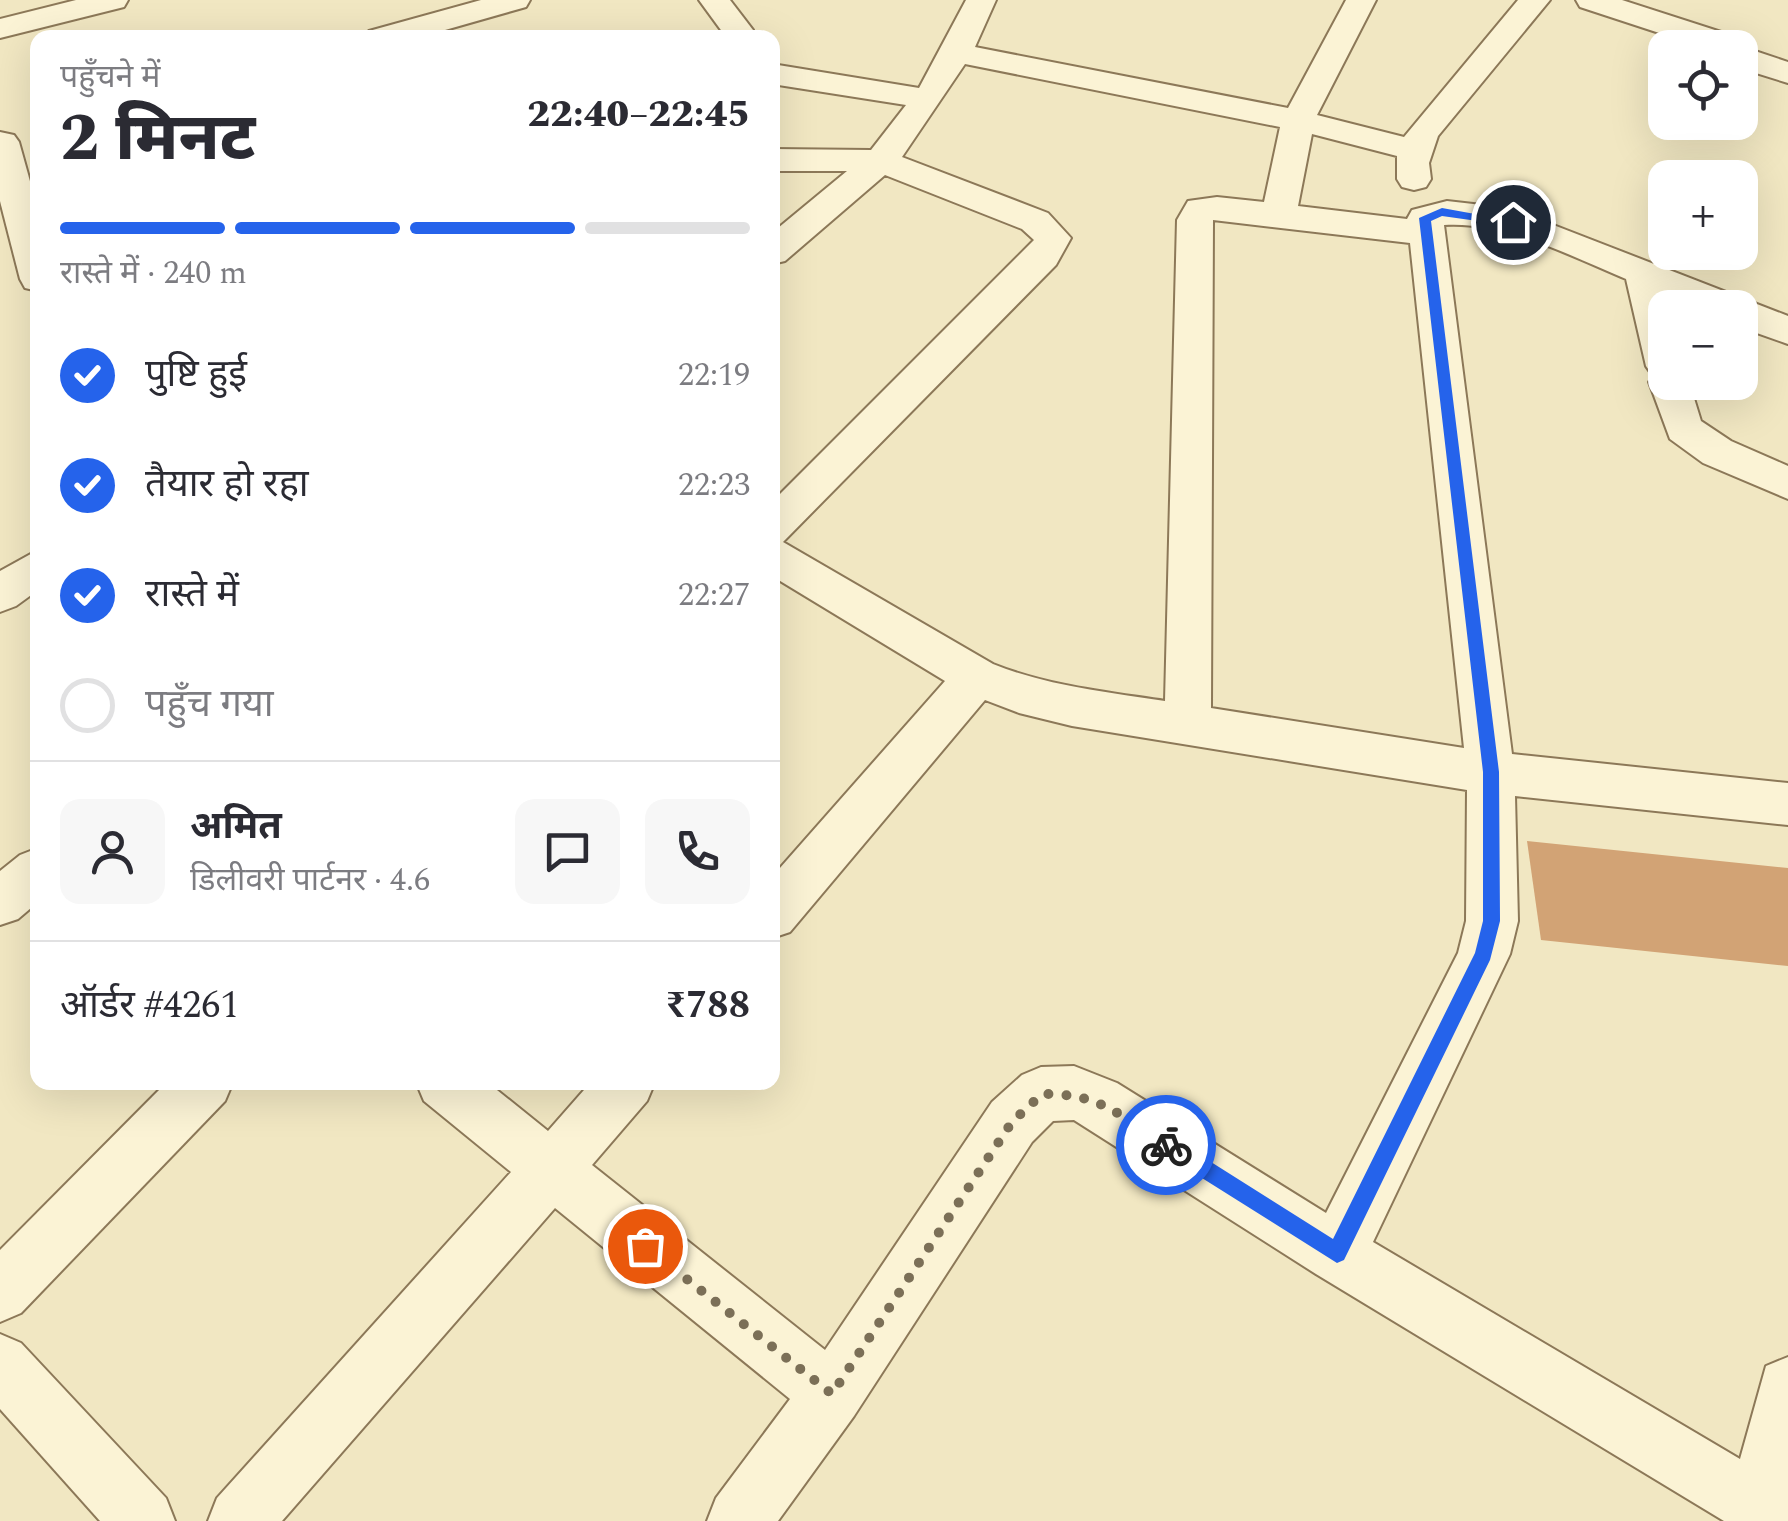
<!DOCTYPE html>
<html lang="hi">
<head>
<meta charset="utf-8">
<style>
  :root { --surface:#fff; --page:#f7f7f7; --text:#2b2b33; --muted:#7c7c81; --line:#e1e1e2; --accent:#2563eb }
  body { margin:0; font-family:Spectral,"Noto Sans Devanagari",serif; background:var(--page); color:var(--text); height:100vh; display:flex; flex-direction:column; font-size:38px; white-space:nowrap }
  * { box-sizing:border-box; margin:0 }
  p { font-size:32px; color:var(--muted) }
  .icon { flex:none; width:55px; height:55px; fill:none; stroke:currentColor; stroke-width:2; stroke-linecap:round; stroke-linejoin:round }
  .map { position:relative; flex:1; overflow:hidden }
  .panel { position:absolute; left:30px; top:30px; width:750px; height:1060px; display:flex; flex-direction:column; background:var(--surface); border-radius:20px; box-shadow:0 10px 40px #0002 }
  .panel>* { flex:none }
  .tools { position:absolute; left:1648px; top:30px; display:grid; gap:20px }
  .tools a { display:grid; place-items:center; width:110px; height:110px; border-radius:20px; background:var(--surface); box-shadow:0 10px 40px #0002; font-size:50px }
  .pin { position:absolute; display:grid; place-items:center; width:85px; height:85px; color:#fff; margin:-42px; border:5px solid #fff; border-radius:50%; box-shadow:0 2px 10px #0007 }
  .courier { position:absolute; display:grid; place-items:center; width:100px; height:100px; margin:-50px; border:8px solid #2563eb; border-radius:50%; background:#fff; color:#222; box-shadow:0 2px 12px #0007 }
  .overview em { font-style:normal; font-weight:800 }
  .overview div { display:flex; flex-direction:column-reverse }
  .overview { display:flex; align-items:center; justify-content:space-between; height:170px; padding:0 30px }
  h1 { font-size:65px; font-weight:800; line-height:75px }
  .bar { display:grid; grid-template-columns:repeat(4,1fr); gap:15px 10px; align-content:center; height:120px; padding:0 30px }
  .bar i { height:12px; border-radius:8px; background:var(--line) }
  .bar .selected { background:var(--accent) }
  .bar p { grid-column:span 4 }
  .line { display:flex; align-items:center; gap:25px; padding:0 30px; border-top:2px solid var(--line) }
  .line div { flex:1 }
  .round { display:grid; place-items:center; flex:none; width:105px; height:105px; border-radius:20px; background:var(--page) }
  ol { padding:0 30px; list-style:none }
  li { display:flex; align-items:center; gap:30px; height:110px }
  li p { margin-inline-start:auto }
  li .icon { padding:10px; border-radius:50%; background:var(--accent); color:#fff; stroke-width:4 }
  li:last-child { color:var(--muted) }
  li i { width:55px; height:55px; border:5px solid var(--line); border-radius:50% }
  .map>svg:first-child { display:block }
  .building { fill:#d2a375 }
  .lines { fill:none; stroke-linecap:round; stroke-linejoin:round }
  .street-casing { stroke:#8c7858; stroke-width:4 }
  .street { fill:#fbf3d5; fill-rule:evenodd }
  .route { fill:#2563eb }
  .done { stroke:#7b6f57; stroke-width:10; stroke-dasharray:0 18 }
</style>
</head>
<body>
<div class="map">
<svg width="1788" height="1521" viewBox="0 0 1788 1521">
  <rect width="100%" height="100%" fill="#f1e7c2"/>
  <polygon class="building" points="1527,841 1788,868 1788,966 1541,940"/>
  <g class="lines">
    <g class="street-casing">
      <g id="street">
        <polygon points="76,0 128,0 124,7 0,38 0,19"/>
        <polygon points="481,0 530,0 526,7 417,38 365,38 369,31"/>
        <polygon points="699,0 730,0 753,30 748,37 726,37"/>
        <path d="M966 0H996L975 47 1288 108 1346 0H1376L1317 115 1404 137 1518 0H1550L1438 136 1429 163 1431 179 1426 187 1414 190 1402 187 1397 179V156L1312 134 1298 206 1407 219 1412 210 1447 201 1482 205 1538 219 1788 316V344L1740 327V308H1693L1667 296 1670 308H1665V382H1689L1701 421 1731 441 1788 466V499L1703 463 1670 439 1649 382 1653 376 1646 366 1626 279C1571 256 1504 221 1444 225L1512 754 1788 783V825L1515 796 1518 921 1510 954 1373 1242 1740 1459 1766 1366 1788 1357V1521H1724L1316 1274 1074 1120 1053 1121 1032 1142 854 1416 778 1521H707L716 1498 790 1399 555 1208 282 1521H208L217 1498 511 1172 424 1101 416 1082H487L548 1131 591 1082H655L647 1101 592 1165 825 1350 992 1102 1022 1075 1041 1067 1074 1066 1117 1083 1326 1213 1458 953 1466 921 1467 790 1072 726 1019 713 985 700 790 932 772 938V877L945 681 772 576V502L1034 240 1022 229 885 175 785 261 772 264V233L847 171H772V149L871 150 906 105 772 84V64L919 88ZM965 64 1280 127 1264 202 1217 197 1188 201 1177 220 1165 701C1107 692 1048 686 993 664L783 542 1056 265 1071 238 1048 213 902 157ZM1213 220 1410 243 1464 748 1211 708Z"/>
        <polygon points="1576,0 1622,0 1749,41 1752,50 1788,62 1788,83 1740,68 1740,48 1705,48 1580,7"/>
        <polygon points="0,132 14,135 19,142 38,210 38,291 25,288 20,279 0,201"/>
        <polygon points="38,550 38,590 16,606 0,612 0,571"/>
        <polygon points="38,848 38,902 18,919 0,925 0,871 20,855"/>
        <polygon points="167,1082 233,1082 225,1101 21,1313 0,1322 0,1250"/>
        <polygon points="0,1334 21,1343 166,1498 175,1521 100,1521 0,1409"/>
      </g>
    </g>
    <use href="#street" class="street"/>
  </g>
  <polygon class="route" points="1442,208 1519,222 1513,226 1442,216 1431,221 1499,772 1500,921 1490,960 1344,1260 1337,1263 1159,1151 1156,1145 1166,1135 1173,1138 1333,1239 1475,953 1483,921 1483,772 1419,218"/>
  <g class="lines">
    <path class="done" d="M645 1246 832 1394 1012 1122 1042 1094C1099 1093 1120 1115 1166 1145"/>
  </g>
</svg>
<div class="tools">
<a><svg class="icon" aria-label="locate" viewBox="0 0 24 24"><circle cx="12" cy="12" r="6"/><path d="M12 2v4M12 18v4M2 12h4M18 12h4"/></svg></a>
<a>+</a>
<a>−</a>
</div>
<div class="pin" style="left:645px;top:1246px;background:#ea580c"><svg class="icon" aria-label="bag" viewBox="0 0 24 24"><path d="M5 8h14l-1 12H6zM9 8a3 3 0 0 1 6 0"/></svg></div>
<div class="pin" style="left:1513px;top:222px;background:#1f2937"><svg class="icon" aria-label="home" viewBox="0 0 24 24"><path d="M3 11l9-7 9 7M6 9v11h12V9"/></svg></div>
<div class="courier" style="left:1166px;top:1145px"><svg class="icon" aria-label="bike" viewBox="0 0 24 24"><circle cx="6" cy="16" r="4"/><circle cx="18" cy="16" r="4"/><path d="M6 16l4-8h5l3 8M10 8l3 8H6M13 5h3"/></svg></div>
<section class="panel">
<div class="overview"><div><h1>2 मिनट</h1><p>पहुँचने में</p></div><em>22:40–22:45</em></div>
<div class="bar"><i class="selected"></i><i class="selected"></i><i class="selected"></i><i></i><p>रास्ते में · 240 m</p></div>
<ol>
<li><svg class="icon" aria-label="check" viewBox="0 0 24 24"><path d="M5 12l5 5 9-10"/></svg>पुष्टि हुई<p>22:19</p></li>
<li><svg class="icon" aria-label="check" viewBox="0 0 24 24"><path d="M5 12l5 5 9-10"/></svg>तैयार हो रहा<p>22:23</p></li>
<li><svg class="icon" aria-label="check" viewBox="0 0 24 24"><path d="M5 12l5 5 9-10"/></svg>रास्ते में<p>22:27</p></li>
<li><i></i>पहुँच गया</li>
</ol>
<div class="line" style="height:180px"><a class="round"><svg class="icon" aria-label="person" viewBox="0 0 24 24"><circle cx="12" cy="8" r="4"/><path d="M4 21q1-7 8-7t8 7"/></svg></a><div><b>अमित</b><p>डिलीवरी पार्टनर · 4.6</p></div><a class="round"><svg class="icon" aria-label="chat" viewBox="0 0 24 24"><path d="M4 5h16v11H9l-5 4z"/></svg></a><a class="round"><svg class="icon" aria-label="phone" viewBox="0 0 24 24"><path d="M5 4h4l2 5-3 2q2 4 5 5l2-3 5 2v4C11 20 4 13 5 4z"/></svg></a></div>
<div class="line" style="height:130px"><div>ऑर्डर #4261</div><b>₹788</b></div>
</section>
</div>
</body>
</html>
